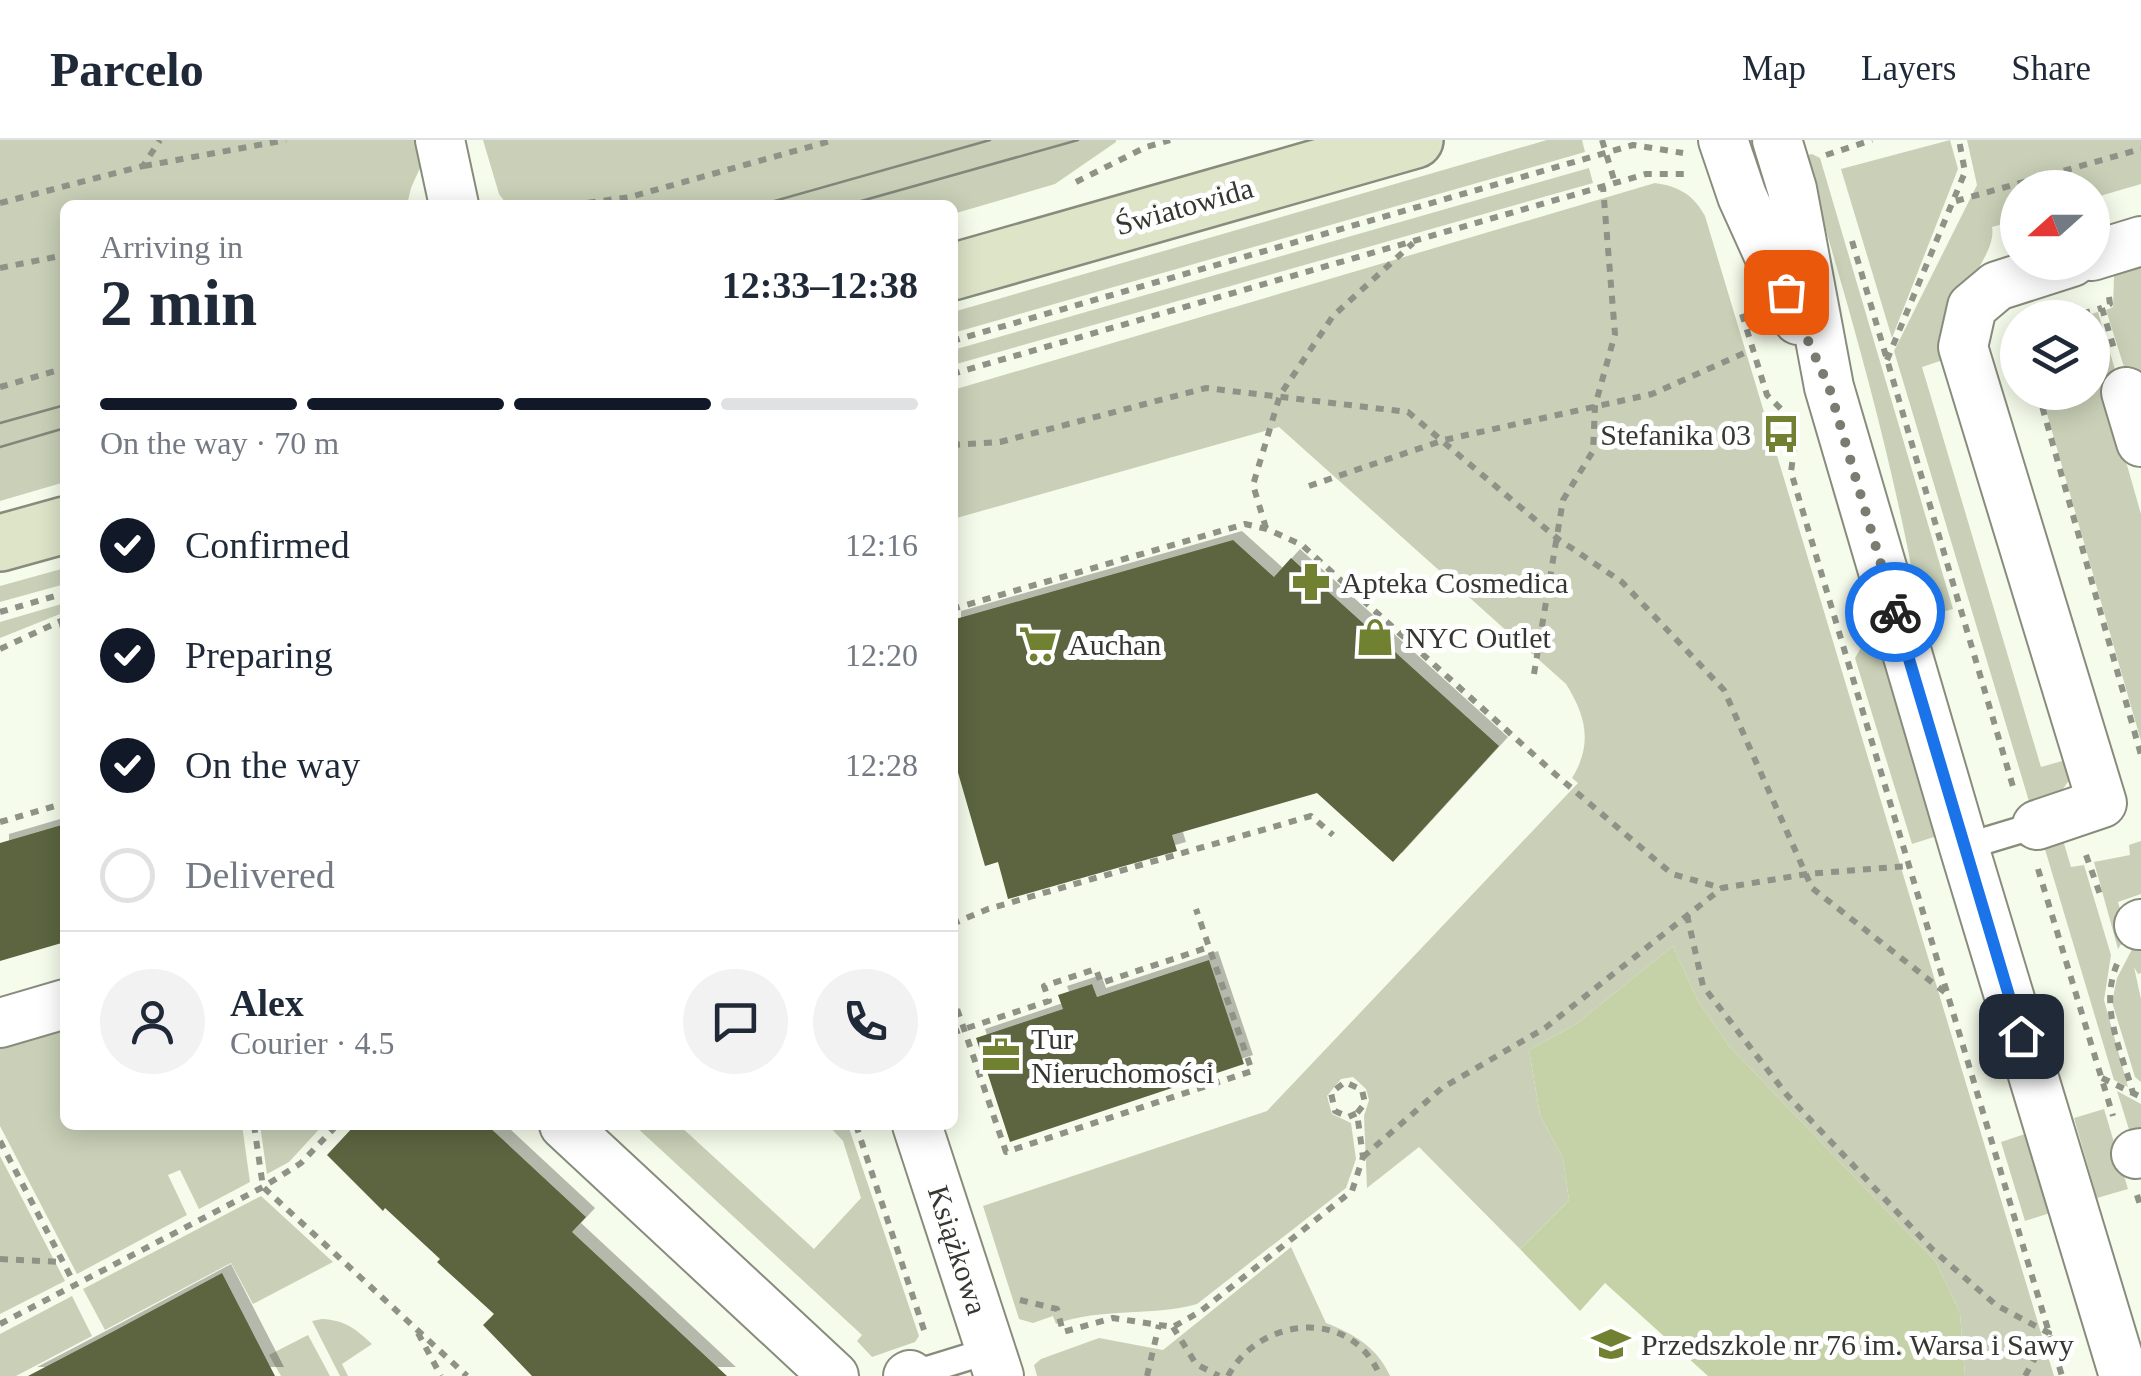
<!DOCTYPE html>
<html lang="en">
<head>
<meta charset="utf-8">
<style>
  :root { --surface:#fff; --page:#f2f2f3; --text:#1f2937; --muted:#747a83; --line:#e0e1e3; --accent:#111827 }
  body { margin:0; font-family:Georgia,serif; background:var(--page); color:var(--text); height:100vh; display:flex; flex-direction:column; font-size:38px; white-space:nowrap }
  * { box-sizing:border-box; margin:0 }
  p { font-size:32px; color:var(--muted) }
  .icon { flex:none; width:55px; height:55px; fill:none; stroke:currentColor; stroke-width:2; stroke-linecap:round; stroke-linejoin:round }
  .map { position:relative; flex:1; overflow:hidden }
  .details { position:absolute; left:60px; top:60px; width:898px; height:930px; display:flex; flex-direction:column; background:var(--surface); border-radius:15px; box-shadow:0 5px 25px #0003 }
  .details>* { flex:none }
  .needle { width:65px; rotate:249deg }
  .fabs { position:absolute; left:2000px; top:30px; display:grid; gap:20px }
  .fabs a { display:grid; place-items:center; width:110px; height:110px; border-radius:50%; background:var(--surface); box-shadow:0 5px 25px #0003; font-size:50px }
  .pin { position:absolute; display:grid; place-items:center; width:85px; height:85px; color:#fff; margin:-42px; border-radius:20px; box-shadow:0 5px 15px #0006 }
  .courier { position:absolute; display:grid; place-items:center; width:100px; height:100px; margin:-50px; border:8px solid #1a73e8; border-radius:50%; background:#fff; color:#222; box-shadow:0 2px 12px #0007 }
  .overview em { font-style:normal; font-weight:700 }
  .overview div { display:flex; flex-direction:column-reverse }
  .overview { display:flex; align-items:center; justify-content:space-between; height:170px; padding:0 40px }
  h1 { font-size:65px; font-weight:700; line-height:75px }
  .bar { display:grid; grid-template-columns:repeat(4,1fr); gap:15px 10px; align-content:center; height:120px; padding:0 40px }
  .bar i { height:12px; border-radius:8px; background:var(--line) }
  .bar .current { background:var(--accent) }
  .bar p { grid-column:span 4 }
  .line { display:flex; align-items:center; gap:25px; padding:0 40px; border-top:2px solid var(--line) }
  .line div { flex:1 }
  .round { display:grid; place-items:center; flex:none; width:105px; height:105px; border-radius:52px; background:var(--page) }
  ol { padding:0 40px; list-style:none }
  li { display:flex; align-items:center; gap:30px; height:110px }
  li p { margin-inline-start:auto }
  li .icon { padding:10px; border-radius:50%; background:var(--accent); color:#fff; stroke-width:4 }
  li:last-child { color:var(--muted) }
  li i { width:55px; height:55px; border:5px solid var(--line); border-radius:50% }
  header { display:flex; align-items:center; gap:60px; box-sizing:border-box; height:140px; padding:0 50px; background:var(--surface); border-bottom:2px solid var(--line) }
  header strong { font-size:48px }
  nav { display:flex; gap:55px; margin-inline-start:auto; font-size:35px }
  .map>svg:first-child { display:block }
  .green { fill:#c9d0b7 }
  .forest { fill:#c5d1a6 }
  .building { fill:#5b653f; filter:url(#shadow) }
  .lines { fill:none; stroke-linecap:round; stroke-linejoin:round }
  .lane-casing { stroke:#888c7d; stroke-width:30 }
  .street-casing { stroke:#888c7d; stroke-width:52 }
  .secondary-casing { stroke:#888c7d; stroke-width:60 }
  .path { stroke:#8e9287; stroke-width:6; stroke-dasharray:8 8; stroke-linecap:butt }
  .lane { stroke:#fff; stroke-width:25 }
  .street { stroke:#fff; stroke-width:48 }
  .secondary { stroke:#dee4c8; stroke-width:55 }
  .tram { stroke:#83867b; stroke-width:2.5 }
  .done { stroke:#797c71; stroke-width:10; stroke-dasharray:0 18 }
  .route { stroke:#1a73e8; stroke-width:12 }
  .labels { text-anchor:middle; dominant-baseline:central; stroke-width:10; stroke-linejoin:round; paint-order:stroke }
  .street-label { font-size:30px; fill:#353730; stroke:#fff }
  .poi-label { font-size:30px; fill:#353730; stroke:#fff; text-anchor:start }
</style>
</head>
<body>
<header>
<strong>Parcelo</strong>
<nav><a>Map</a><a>Layers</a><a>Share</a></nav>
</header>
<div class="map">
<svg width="2141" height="1236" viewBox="0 0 2141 1236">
  <defs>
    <filter id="shadow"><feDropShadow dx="9" dy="-9" stdDeviation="0" flood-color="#0004"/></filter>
  </defs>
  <rect width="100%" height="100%" fill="#f6fceb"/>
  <g class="green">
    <polygon points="0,0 427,0 429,8 411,48 407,65 65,65 65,342 0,361"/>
    <polygon points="483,0 1116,0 1116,2 1055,44 953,74 952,65 507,65 499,54"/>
    <polygon points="1547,0 1582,0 1585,12 953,193 953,172"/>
    <polygon points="1950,0 1958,29 1892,198 1841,29"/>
    <path d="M1967 0H2141V44L2093 58 2092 48H2018L2017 80 1992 87C1998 115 1949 162 1944 187 1943 195 1948 210 1949 218L1922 227 2041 627 2069 619 2072 636 2063 649 2031 668 1894 211 1977 45Z"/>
    <path d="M1812 14 1820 18 1953 469 1923 477 1918 463C1891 310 1848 164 1804 16Z"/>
    <polygon points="1589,28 1593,43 953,225 953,210"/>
    <path d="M1655 43C1678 46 1694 55 1705 76L2054 1236H1965L1960 1173 1936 1122 1729 906 1697 859 1673 806 1576 884 1529 910 1540 975 1563 1018 1569 1060 1520 1109 1419 1007 1367 1048 1364 976 1369 960 1366 949 1353 937 1341 939 1327 956 1332 974 1351 983 1356 1019 1346 1048 1197 1164C1150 1177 1102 1167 1056 1184L1053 1176 1033 1183 1019 1179 983 1066 1267 971 1578 643 1572 638C1593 604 1586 576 1566 544L1279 287 953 379V250Z"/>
    <polygon points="2141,127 2141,245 2130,246 2106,170 2113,167 2114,136"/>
    <polygon points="2098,172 2121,250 2107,255 2141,374 2141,601 2041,253 2092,252 2092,178 2080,177"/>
    <polygon points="65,428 65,444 0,462 0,446"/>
    <polygon points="65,463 65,472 0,498 0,482"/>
    <polygon points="1879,495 1937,691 1934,697 1912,704 1855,518 1862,506"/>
    <polygon points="2063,700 2071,727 2084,725 2111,815 2104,860 2128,947 2114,940 2044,706"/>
    <polygon points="2141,701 2141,754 2118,762 2127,795 2118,809 2094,722 2130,715 2129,705"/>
    <polygon points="2141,792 2141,833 2138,834 2134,827 2141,859 2141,942 2135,937 2112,862 2117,838"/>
    <polygon points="65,882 65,985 242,985 250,1042 199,1069 180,1030 168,1035 187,1075 77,1134 0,986 0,901"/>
    <polygon points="2117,951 2141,964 2141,994 2131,996"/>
    <polygon points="2104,969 2128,1049 2097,1058 2074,978"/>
    <polygon points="260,985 323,985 289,1022 267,1034"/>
    <polygon points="634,985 679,985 814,1109 861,1058 843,1001 828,985 848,985 919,1196 915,1202 872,1217 857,1201 862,1195"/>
    <polygon points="2025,994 2030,996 2050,1073 2025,1081 2001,1002"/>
    <polygon points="0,1016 65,1141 0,1174"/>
    <polygon points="261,1056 333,1122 253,1164 231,1123 105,1190 83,1149"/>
    <path d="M1291 1107 1326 1183C1354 1194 1377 1207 1390 1236H1037L1034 1225 1041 1219 1099 1198 1163 1210Z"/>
    <polygon points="72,1156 92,1196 16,1236 0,1236 0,1194"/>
    <path d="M322 1179C345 1180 356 1189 372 1204L342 1224 348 1236H340L312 1181Z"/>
    <polygon points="308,1195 330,1236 281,1236 269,1215"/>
  </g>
  <polygon class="forest" points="1673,806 1697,859 1729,906 1936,1122 1960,1173 1965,1236 1708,1236 1605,1143 1580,1171 1520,1109 1569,1060 1563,1018 1540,975 1529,910 1576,884"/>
  <g class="building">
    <polygon points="1233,400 1274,437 1291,418 1499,606 1393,722 1317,653 1172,695 1177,711 1008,759 998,722 985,726 952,612 952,480"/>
    <polygon points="65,684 65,802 0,821 0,703"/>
    <polygon points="1209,820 1244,924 1010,1002 976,898 1063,869 1058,855 1092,844 1097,857"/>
    <polygon points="355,985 487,985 586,1077 572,1092 727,1236 532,1236 483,1185 494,1174 437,1122 440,1119 385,1068 383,1071 327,1015"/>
    <polygon points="222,1133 275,1236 28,1236 114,1191"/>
  </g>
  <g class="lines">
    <g class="lane-casing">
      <g id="lane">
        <polyline points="1964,707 2037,685"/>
        <polyline points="910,1235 991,1210"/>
      </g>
    </g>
    <g class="street-casing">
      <g id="street">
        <polyline points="440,0 454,65"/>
        <polyline points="1723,0 1742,56 1798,180"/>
        <polyline points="1777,0 1792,49 1829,247 1964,707 2124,1236"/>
        <polyline points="2092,116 2141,101"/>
        <polyline points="2126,252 2141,302"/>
        <polyline points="2037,685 2102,663 1963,207 1972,167 1997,146 2072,122"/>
        <polyline points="2139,785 2141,784"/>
        <polyline points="0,883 65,864"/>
        <polyline points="564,985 834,1236"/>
        <polyline points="917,985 999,1236"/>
        <polyline points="2136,1014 2141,1013"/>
        <polyline points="908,1236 910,1235"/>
      </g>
    </g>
    <g class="secondary-casing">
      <g id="secondary">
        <polyline points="952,132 1415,0"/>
        <polyline points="0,403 65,385"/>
      </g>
    </g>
    <g class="path">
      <polyline points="1602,0 1615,43"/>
      <polyline points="1826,15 1872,0"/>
      <polyline points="144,26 286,0"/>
      <polyline points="1076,42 1146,7 1170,0"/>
      <polyline points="1956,61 2141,9"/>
      <polyline points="0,63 143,26 160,0"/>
      <polyline points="572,65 630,57 834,0"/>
      <polyline points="1852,101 2014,650"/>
      <polyline points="0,128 65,115"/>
      <polyline points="2109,157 2110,164 2102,168 2115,212"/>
      <polyline points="1742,174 1767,255 1782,270 1794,309 1791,332 2062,1236"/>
      <polyline points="2067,178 2102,168"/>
      <polyline points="952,201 1633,5 1683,13"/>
      <polyline points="1887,220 1965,32 1959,0"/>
      <polyline points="952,234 1646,34 1690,34"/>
      <polyline points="0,247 65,228"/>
      <polyline points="2038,252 2141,615"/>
      <polyline points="952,305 1000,302 1206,248 1408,272 1558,399 1622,442 1724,550 1812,748 1947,854"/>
      <polyline points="1309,346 1444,300 1652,254 1753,209"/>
      <polyline points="1266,388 1253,345 1280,255 1333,176 1413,103"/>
      <polyline points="952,469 1245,384 1267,389 1302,405 1555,634 1672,734 1722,748"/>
      <polyline points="0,472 65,453"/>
      <polyline points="61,480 65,497"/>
      <polyline points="0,509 65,479"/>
      <polyline points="1534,534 1563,360 1593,311 1595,266 1615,194 1603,47"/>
      <polyline points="0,682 65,663"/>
      <polyline points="2086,715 2102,760"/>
      <polyline points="2038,729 2113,976"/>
      <polyline points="1687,775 1703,846 1787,955 1932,1109 1996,1165 2049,1193 2025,1236"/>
      <polyline points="952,784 988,769 1311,676 1333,695"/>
      <path d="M2117 824C2099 867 2121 910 2133 953"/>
      <polyline points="952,854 1006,1012 1252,931 1209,807"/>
      <polyline points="952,893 1049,861 1044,846 1096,829 1101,843 1209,807 1196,769"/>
      <polyline points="2102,938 2141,957"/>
      <polyline points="254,985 263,1047 467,1236"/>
      <polyline points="856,985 925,1193"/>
      <polyline points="0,1001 75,1145"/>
      <polyline points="1363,1017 1442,948 1545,888 1722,748 1807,734 1908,726"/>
      <polyline points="2137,1055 2141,1068"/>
      <polyline points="0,1119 62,1122"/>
      <polyline points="1020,1160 1057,1169 1063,1192 1113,1178 1173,1187 1201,1171 1352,1051 1363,1017 1357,973 1365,963 1362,950 1345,942 1331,953 1335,971 1348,977 1357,973"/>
      <polyline points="0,1184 263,1047 301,1023 337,985"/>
      <polyline points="1173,1187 1196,1224 1219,1236"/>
      <polyline points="418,1193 441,1236"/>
      <polyline points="1147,1236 1159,1185"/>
      <path d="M1228 1236C1260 1176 1352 1167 1380 1236"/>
    </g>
    <use href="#lane" class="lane"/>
    <use href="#street" class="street"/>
    <use href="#secondary" class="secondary"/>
    <g class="tram">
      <polyline points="760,65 990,0"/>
      <polyline points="847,65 1078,0"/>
      <polyline points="0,283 65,265"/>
      <polyline points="0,307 65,288"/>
    </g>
  </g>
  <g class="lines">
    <polyline class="done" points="1786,152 1829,247 1895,472"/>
    <polyline class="route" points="1895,472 2021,896"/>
  </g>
  <defs>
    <g id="bus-bare" transform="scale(3)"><path d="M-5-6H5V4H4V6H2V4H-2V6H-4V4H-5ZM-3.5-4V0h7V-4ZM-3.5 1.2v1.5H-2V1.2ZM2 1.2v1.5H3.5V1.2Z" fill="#708232" stroke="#fff" stroke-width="2.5" paint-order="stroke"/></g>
    <g id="pharmacy-bare" transform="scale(3)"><path d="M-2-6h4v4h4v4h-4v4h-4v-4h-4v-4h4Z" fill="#708232" stroke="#fff" stroke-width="2.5" paint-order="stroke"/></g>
    <g id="shop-bare" transform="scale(3)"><path d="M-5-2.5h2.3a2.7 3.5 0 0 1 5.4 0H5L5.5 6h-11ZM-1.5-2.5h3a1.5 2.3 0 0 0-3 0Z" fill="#708232" stroke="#fff" stroke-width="2.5" paint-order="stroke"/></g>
    <g id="supermarket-bare" transform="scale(3)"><path d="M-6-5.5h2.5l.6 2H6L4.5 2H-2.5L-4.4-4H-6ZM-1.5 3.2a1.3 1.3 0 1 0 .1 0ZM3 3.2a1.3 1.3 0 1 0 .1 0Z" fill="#708232" stroke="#fff" stroke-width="2.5" paint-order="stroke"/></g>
    <g id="office-bare" transform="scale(3)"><path d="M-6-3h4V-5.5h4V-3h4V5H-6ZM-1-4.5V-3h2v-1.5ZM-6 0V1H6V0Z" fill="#708232" stroke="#fff" stroke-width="2.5" paint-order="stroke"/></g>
    <g id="school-bare" transform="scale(3)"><path d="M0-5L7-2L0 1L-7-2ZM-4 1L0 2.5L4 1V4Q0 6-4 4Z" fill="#708232" stroke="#fff" stroke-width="2.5" paint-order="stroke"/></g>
  </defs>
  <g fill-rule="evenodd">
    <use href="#bus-bare" x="1781" y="294"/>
    <use href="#pharmacy-bare" x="1311" y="442"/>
    <use href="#shop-bare" x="1375" y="497"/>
    <use href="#supermarket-bare" x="1038" y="504"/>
    <use href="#office-bare" x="1001" y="915"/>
    <use href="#school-bare" x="1611" y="1204"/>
  </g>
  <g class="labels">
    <g class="street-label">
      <text transform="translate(1184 66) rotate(-16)">Światowida</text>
      <text transform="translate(958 1110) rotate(72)">Książkowa</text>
    </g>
    <g class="poi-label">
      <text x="1751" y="294" text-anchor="end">Stefanika 03</text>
      <text x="1341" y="442">Apteka Cosmedica</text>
      <text x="1405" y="497">NYC Outlet</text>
      <text x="1068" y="504">Auchan</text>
      <text x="1031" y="898">Tur<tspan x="1031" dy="34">Nieruchomości</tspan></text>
      <text x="1641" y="1204">Przedszkole nr 76 im. Warsa i Sawy</text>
    </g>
  </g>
</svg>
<div class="fabs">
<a><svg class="needle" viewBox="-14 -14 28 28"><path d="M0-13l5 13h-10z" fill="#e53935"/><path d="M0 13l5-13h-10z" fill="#747a83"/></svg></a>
<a><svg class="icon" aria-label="layers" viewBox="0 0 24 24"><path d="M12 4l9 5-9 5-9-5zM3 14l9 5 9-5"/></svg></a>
</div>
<div class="pin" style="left:1786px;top:152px;background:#ea580c"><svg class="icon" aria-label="bag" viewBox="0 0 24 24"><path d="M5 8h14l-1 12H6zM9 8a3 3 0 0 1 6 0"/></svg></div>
<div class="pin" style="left:2021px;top:896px;background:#1f2937"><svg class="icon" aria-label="home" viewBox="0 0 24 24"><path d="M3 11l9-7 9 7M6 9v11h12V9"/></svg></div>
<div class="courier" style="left:1895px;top:472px"><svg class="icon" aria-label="bike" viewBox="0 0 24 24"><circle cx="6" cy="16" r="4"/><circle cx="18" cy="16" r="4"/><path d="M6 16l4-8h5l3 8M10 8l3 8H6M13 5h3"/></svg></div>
<section class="details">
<div class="overview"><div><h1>2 min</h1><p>Arriving in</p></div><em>12:33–12:38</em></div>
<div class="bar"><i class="current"></i><i class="current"></i><i class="current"></i><i></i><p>On the way · 70 m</p></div>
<ol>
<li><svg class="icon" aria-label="check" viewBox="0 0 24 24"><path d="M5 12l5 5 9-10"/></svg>Confirmed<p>12:16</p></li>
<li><svg class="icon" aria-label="check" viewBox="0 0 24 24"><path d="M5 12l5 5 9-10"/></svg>Preparing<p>12:20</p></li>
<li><svg class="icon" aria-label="check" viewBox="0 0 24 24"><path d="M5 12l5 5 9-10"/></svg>On the way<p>12:28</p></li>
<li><i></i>Delivered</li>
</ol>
<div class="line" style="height:180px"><a class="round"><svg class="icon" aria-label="person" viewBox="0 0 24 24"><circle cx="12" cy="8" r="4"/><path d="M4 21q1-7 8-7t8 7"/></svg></a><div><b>Alex</b><p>Courier · 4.5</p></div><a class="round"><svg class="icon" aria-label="chat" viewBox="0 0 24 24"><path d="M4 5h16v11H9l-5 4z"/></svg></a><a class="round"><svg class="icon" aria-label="phone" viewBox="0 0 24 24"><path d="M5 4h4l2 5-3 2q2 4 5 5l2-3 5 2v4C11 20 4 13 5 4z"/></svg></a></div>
</section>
</div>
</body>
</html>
